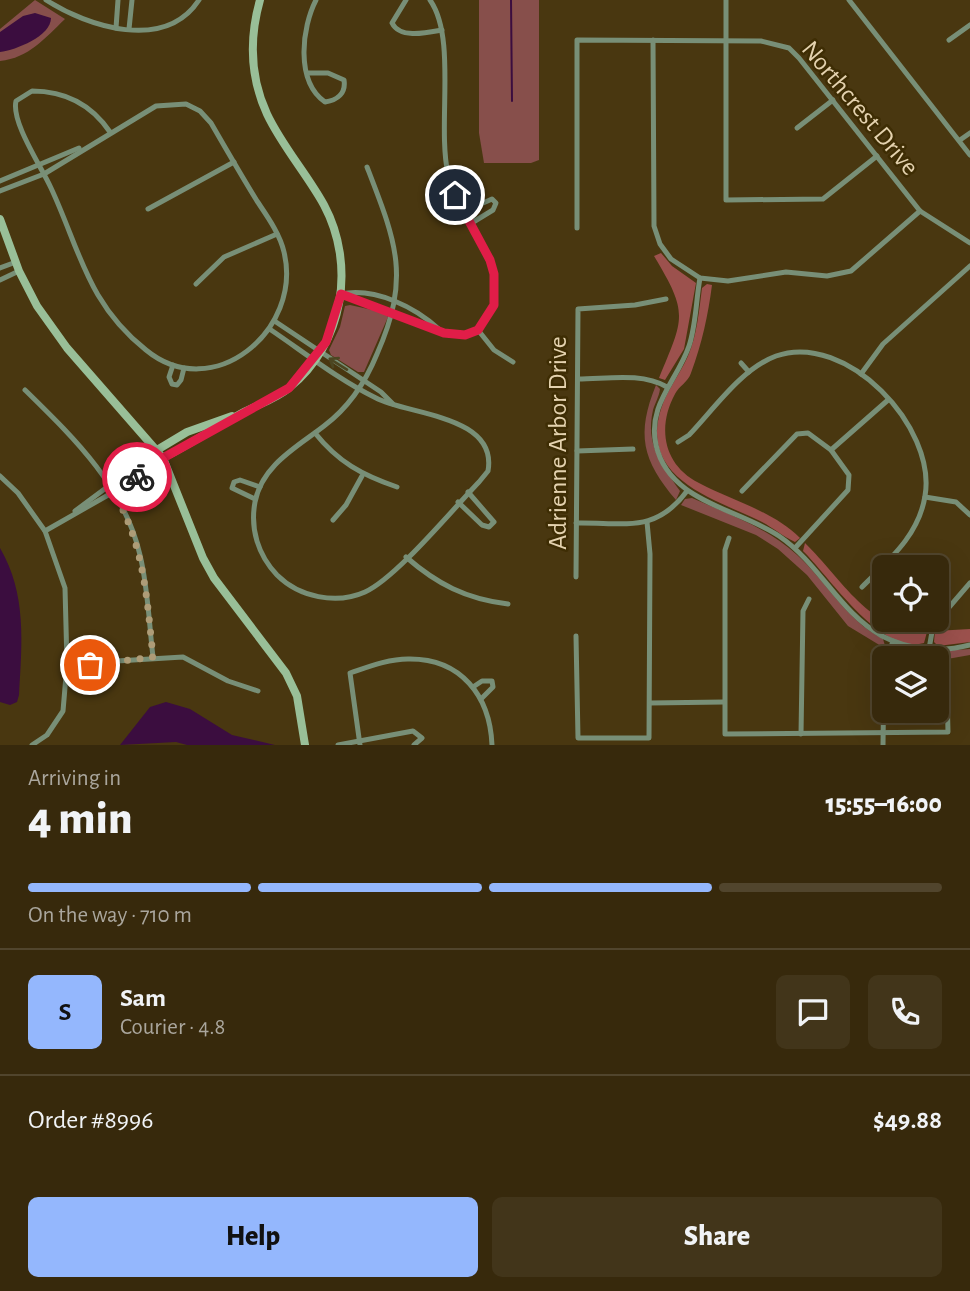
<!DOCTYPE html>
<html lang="en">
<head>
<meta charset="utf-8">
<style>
  :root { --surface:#37290c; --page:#42351a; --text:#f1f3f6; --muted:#aaa69d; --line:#51452d; --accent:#94b7fd }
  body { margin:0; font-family:"Alegreya Sans",sans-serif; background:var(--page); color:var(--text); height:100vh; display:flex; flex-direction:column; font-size:26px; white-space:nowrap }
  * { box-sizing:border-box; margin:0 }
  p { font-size:23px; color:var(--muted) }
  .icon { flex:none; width:38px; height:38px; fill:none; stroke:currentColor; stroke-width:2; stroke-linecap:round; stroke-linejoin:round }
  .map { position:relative; height:745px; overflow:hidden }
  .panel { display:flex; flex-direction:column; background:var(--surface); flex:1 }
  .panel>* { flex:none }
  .fabs { position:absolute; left:872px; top:555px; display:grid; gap:14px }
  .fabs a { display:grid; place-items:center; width:77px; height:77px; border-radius:10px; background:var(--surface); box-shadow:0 7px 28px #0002,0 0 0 2px var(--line); font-size:35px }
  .pin { position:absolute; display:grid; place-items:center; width:60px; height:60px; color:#fff; margin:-30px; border:4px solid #fff; border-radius:50%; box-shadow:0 2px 7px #0007 }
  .courier { position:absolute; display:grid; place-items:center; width:70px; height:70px; margin:-35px; border:5px solid #e11d48; border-radius:50%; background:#fff; color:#222; box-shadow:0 2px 9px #0007 }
  .head em { font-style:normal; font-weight:800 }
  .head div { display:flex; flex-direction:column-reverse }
  .head { display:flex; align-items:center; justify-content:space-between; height:119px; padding:0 28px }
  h1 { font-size:46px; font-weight:800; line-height:52px }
  .bar { display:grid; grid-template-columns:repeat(4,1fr); gap:10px 7px; align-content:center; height:84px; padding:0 28px }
  .bar i { height:9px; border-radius:5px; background:var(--line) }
  .bar .selected { background:var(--accent) }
  .bar p { grid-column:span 4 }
  .line { display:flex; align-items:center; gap:18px; padding:0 28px; border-top:2px solid var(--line) }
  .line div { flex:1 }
  .round { display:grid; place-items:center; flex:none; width:74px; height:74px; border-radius:10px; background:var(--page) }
  .action { display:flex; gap:14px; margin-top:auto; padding:14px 28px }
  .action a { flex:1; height:80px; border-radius:10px; background:var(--accent); color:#111; font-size:28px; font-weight:800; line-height:80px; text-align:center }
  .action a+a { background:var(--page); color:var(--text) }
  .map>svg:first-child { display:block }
  .green { fill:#874f4b }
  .forest { fill:#9c514d }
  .water { fill:#3b0d3f }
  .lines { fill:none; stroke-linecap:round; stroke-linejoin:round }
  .stream { stroke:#3b0d3f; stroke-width:2 }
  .street { stroke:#788f77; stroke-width:5 }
  .secondary { stroke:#99bf98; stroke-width:8 }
  .oneway { stroke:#4c4621 }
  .done { stroke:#ae9c77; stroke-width:7; stroke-dasharray:0 12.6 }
  .route { stroke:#e11d48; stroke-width:9 }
  .labels { text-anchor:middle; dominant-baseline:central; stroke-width:5; stroke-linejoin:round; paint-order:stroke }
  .street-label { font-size:26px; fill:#e4d2af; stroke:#3e2d04 }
</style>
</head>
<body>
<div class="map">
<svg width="970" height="745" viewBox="0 0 970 745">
  <rect width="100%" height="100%" fill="#493710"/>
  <g class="green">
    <path d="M35 0 65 19C45 38 29 58 0 61V29Z"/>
    <polygon points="479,0 539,0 539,160 531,163 484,163 479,133"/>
    <polygon points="350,305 386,313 388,317 364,372 358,372 331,355 329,350 340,327 345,306"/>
    <path d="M656 385 660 389C659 397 655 403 653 410 645 445 662 465 680 491L676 500C642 460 636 434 656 385Z"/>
    <path d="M692 498C728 514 766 527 796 554 827 582 845 619 883 639L886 649 848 626 807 575 778 549 756 535 681 505 685 499Z"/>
    <polygon points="896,647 928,652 970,649 970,655 936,661 936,658 908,658 892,652"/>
  </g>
  <g class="forest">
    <path d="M661 253 672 266 696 283 684 349 665 380 659 378C684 317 689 314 654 256Z"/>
    <path d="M707 284 712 285C708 316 702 343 691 373 688 382 679 386 675 394 657 427 663 465 699 483 733 501 771 510 800 538L795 542C782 536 771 526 758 520 711 498 639 477 661 409 667 390 680 374 688 356 697 335 699 311 702 288Z"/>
    <path d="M805 543C842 579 869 632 927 632L924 643C881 656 829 576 803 551Z"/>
    <polygon points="970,629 970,642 938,646 934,642 935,631"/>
  </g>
  <g class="water">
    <path d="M35 13 51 18C51 36 16 50 0 52V32L23 16Z"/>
    <path d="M0 548C27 594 22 644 19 695L17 702 10 705 0 702Z"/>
    <polygon points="166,702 190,709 232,735 275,745 187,745 176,742 120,745 150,707"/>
  </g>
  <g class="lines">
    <polyline class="stream" points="511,0 512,101"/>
    <g class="street">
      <path d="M46 0C88 27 165 52 199 0"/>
      <path d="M406 0 392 23C400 39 426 33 442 30"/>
      <polyline points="726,0 726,200 823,199 877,156"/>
      <polyline points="849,0 970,155"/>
      <polyline points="116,28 118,0"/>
      <polyline points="129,29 132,0"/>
      <polyline points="653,40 654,226 660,244 671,259 700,278 728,281 786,272 827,276 851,271 920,211"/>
      <polyline points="949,40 970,25"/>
      <path d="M309 73H328L344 80C346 93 338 100 325 102 295 81 302 27 316 0"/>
      <polyline points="797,128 833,100"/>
      <polyline points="960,140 970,133"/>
      <polyline points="0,181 79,148"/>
      <path d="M0 191 44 174 156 106 186 104 200 111 211 123C226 149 241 175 257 201 267 216 280 234 284 252 303 330 213 405 146 350 87 303 80 250 51 188 41 166 11 122 16 101L32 91C65 91 91 104 110 132"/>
      <polyline points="148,209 234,162"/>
      <polyline points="463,212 492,199 496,203 493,210 470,224"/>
      <polyline points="577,228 577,40 761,41 789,48 799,58 920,211 970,243"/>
      <polyline points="0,268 16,262"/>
      <path d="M700 278C696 300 696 325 689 346 677 381 647 405 656 445 669 502 737 508 779 536 820 564 839 612 882 636 909 650 941 653 970 645"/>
      <polyline points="0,280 19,271"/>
      <polyline points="196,284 224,257 277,234"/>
      <path d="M341 294 444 333 465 335 478 330C525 279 460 226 448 174 437 125 457 38 430 0"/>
      <path d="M341 294C375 287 415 307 440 330"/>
      <polyline points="276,322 381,392 393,404"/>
      <path d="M271 330C305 353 339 380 376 398 408 415 498 415 488 471L479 482C452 510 396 578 365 592 336 605 299 597 277 575 258 555 250 529 255 502 262 465 297 447 324 426 348 408 366 381 377 354 411 277 396 242 367 167"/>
      <polyline points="478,330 494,350 513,362"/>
      <polyline points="741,363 749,372"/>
      <polyline points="173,365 169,377 172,384 177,385 181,380 184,368"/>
      <polyline points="861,374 883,344 970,266"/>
      <path d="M578 379C607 379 641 372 667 387"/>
      <path d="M25 390C74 438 124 486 140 555 148 588 149 623 153 657"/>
      <path d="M315 433C338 462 362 475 397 487"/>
      <path d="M678 442 689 435C714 409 741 369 776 356 846 331 937 427 925 496 919 535 889 560 862 587"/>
      <polyline points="831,450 888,400"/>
      <polyline points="577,451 633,449"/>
      <polyline points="0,476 18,493 45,531 65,588 67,664 63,711 47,735 32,745"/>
      <polyline points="742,491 797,434 808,433 831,450 849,475 848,490 795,548"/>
      <polyline points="925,497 956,502 970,515"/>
      <polyline points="255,499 232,488 234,482 240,480 260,487"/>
      <polyline points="458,502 482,525 489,527 494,522 468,492"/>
      <polyline points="75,511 157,450"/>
      <polyline points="333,520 346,505 362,476"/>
      <path d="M576 523C625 522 655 534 687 491"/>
      <polyline points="45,531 117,490 163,458"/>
      <polyline points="729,538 725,550 725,734 948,732 947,689 941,674"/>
      <path d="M406 557C437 584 466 599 508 604"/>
      <polyline points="576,577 578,309 635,305 666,299"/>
      <polyline points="576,636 578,738 649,738 650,554 647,522"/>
      <polyline points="929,649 933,626 970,583"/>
      <polyline points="887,658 893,641"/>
      <polyline points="67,664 183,657 228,681 258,691"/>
      <polyline points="473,687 482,681 492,681 493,687 481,699"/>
      <polyline points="650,703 724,702"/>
      <polyline points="801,734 803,611 809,599"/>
      <polyline points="338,745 413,731 422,738 414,745"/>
      <path d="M360 745 350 673C368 667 388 659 408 659 461 658 490 696 492 745"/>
      <polyline points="883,745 884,666"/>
    </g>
    <g class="secondary">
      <polyline points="0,219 19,271 37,306 67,348 163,458 203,558 214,578 286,673 297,696 305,745"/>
      <polyline points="157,450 187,432 232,416"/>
      <path d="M163 458C190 444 215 428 242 413 257 405 276 399 289 388 344 344 356 265 324 205 307 174 282 146 267 114 250 77 249 39 260 0"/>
    </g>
  </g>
  <defs><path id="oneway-shaft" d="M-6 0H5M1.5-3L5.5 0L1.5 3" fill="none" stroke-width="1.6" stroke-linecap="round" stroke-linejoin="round" transform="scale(1.75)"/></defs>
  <use class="oneway" href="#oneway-shaft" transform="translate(338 364) rotate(-148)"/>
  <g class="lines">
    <path class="done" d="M90 665 153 657C147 599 144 544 114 493L137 477"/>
    <polyline class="route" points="137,477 163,458 289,388 326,342 341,294 444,333 465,335 478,330 494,305 494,274 490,260 455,195"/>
  </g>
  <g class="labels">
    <g class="street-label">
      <text transform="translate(860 108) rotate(50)">Northcrest Drive</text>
      <text transform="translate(558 443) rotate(-90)">Adrienne Arbor Drive</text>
    </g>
  </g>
</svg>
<div class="fabs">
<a><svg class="icon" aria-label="locate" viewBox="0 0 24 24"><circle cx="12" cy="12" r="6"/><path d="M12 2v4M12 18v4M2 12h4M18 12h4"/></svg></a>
<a><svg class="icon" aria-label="layers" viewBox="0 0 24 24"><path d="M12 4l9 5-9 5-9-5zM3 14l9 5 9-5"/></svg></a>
</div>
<div class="pin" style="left:90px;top:665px;background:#ea580c"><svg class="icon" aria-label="bag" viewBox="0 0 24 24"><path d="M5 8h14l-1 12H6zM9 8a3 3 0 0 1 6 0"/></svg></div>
<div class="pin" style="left:455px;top:195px;background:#1f2937"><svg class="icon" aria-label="home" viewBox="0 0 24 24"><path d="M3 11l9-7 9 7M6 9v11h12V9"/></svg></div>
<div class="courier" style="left:137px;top:477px"><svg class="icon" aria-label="bike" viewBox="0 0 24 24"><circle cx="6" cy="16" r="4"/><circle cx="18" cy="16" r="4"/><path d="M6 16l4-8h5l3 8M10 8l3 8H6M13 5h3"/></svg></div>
</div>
<section class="panel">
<div class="head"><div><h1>4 min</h1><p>Arriving in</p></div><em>15:55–16:00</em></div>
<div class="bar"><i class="selected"></i><i class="selected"></i><i class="selected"></i><i></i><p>On the way · 710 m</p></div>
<div class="line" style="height:126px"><b class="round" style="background:var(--accent);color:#111">S</b><div><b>Sam</b><p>Courier · 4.8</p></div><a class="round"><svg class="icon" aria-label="chat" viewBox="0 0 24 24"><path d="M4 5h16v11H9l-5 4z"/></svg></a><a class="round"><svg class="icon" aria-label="phone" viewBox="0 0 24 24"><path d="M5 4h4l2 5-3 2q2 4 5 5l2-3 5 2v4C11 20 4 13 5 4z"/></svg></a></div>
<div class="line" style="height:91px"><div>Order #8996</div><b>$49.88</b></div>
<div class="action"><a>Help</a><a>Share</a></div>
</section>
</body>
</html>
